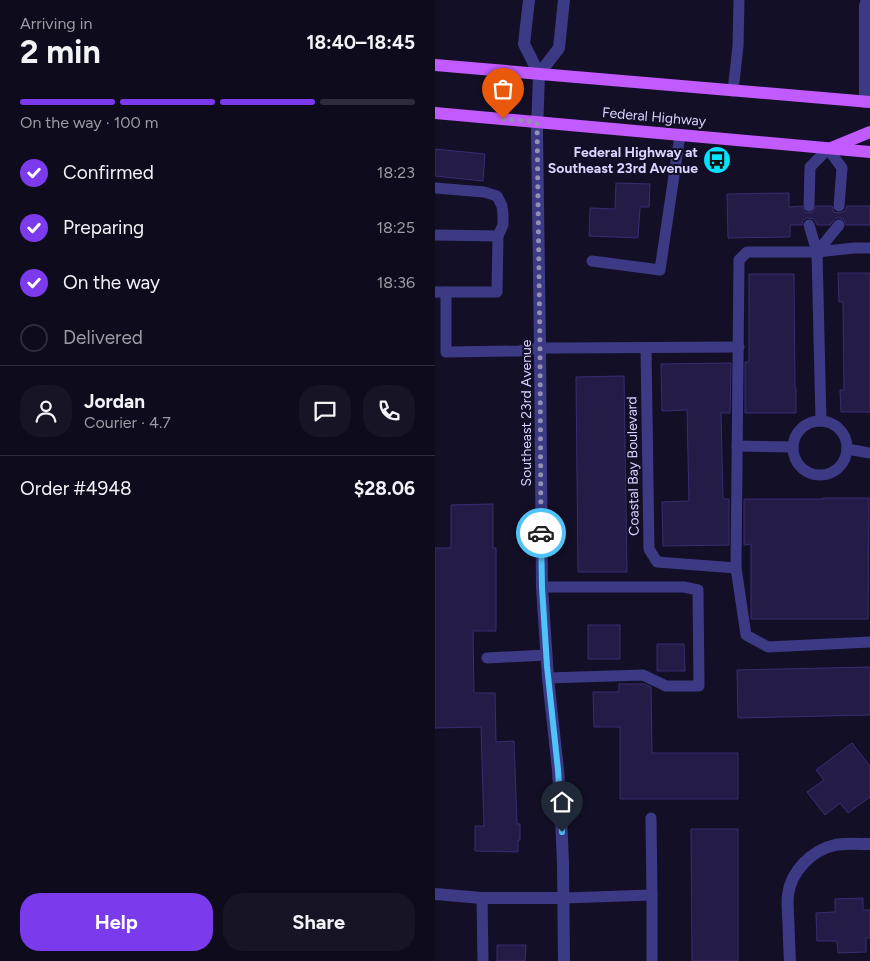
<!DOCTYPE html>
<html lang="en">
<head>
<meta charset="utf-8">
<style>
  :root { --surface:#0e0b1c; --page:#171425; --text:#f1f3f6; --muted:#9b9ba3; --line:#2e2b3b; --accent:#7c3aed }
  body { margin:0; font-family:Figtree,sans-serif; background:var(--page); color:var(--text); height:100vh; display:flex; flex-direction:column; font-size:19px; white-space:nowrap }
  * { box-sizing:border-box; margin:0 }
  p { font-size:16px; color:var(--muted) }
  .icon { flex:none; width:28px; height:28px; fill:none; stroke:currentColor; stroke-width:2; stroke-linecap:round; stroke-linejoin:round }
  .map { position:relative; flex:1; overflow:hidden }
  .details { display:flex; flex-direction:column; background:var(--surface); width:435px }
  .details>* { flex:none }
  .pin { position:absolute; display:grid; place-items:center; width:42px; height:42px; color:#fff; margin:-51px -21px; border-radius:50% 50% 50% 0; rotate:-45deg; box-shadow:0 0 5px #0007 }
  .pin .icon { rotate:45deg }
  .courier { position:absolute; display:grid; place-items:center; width:50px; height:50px; margin:-25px; border:4px solid #4fc3f7; border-radius:50%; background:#fff; color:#222; box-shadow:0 1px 6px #0007 }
  .summary em { font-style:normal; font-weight:700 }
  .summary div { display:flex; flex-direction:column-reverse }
  .summary { display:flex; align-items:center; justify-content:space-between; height:85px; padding:0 20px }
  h1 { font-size:32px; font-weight:700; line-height:38px }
  .bar { display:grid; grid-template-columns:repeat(4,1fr); gap:8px 5px; align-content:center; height:60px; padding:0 20px }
  .bar i { height:6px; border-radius:4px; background:var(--line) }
  .bar .active { background:var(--accent) }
  .bar p { grid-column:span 4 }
  .line { display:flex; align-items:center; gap:12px; padding:0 20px; border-top:1px solid var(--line) }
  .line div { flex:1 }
  .round { display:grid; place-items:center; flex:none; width:52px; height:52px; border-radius:20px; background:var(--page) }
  ol { padding:0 20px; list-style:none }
  li { display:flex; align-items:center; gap:15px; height:55px }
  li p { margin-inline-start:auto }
  li .icon { padding:5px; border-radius:50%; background:var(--accent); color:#fff; stroke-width:4 }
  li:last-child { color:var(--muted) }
  li i { width:28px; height:28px; border:2px solid var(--line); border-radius:50% }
  .button { display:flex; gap:10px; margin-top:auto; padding:10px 20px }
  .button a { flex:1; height:58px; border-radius:20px; background:var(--accent); color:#fff; font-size:20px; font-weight:700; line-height:58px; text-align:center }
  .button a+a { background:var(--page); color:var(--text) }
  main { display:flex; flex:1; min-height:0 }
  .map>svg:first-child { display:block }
  .building { fill:#241b47; stroke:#3b2d73 }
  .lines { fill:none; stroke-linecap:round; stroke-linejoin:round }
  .service { stroke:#3d3a85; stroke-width:11 }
  .minor { stroke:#3d3a85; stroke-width:12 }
  .tertiary { stroke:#3d3a85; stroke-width:12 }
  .primary { stroke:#c25bff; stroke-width:12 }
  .done { stroke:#948fb3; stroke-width:5; stroke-dasharray:0 9 }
  .route { stroke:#4fc3f7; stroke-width:6 }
  .labels { text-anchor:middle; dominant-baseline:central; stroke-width:4; stroke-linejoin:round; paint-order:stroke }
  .street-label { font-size:14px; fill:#d9d4ff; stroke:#130f26 }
  .poi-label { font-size:14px; font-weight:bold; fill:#d9d4ff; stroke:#130f26; text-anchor:end }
</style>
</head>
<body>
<main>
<section class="details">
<div class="summary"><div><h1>2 min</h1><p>Arriving in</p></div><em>18:40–18:45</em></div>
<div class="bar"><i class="active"></i><i class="active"></i><i class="active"></i><i></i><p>On the way · 100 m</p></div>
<ol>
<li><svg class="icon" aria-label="check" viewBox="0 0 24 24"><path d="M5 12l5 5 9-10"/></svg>Confirmed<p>18:23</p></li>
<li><svg class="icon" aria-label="check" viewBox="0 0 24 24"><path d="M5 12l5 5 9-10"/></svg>Preparing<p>18:25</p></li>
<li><svg class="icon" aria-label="check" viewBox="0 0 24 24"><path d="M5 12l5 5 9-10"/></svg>On the way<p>18:36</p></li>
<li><i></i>Delivered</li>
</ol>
<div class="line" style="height:90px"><a class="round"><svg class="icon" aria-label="person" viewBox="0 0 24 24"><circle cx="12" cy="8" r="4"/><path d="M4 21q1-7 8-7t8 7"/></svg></a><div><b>Jordan</b><p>Courier · 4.7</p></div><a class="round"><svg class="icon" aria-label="chat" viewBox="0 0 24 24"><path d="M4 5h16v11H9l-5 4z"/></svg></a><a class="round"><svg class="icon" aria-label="phone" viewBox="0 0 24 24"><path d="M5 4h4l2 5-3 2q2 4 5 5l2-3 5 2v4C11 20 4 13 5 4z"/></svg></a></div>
<div class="line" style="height:65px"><div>Order #4948</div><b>$28.06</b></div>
<div class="button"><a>Help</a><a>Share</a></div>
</section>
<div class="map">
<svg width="435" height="961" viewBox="0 0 435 961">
  <rect width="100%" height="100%" fill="#130f26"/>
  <g class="building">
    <polygon points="0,149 50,154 48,181 0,176"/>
    <polygon points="181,183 215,184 214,207 205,207 203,238 154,236 155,208 180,209"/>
    <polygon points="354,193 354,207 367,206 370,212 373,213 378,212 381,206 397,206 399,212 404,213 410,211 412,206 435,206 435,225 411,225 409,220 405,218 401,218 395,225 382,225 379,219 372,218 368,220 367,225 355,225 355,237 293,238 292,194"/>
    <polygon points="403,273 435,273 435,412 406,412 405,390 409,390 408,302 404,302"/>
    <polygon points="314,274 359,274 360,388 361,388 361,413 310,413 310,362 314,362"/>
    <polygon points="296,363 295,413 286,413 288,499 294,499 294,545 228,546 227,502 254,501 252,410 227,411 226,364"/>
    <polygon points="189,376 192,572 143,572 141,377"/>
    <polygon points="388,498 434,498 433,619 316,619 316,544 309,545 309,499 388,499"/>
    <polygon points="58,504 58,548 61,548 61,631 38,631 39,693 60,693 61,742 79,741 82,824 85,824 85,840 83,840 83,852 40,851 40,826 49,826 46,727 0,728 0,548 16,548 16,505"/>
    <rect x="153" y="625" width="32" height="34"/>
    <polygon points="222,644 249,644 250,671 222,671"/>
    <polygon points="435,667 435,715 303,718 302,670"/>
    <polygon points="184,684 209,684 216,687 217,753 303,753 303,799 185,799 185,727 159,727 158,692 184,692"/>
    <polygon points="417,743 435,766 435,797 413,813 405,803 390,815 372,792 389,780 381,770"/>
    <polygon points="256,829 303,829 303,961 257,961"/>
    <polygon points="428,898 428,910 435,910 435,938 431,938 431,952 403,953 402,941 382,941 381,913 400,912 400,899"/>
    <polygon points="62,945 91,945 90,961 62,961"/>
  </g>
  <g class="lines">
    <g class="service">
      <polyline points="298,91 303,46 304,0"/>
      <polyline points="0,188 49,192 62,196 67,206 68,214 68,225 63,236 62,292 0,292"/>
      <polyline points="374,206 375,167 393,149 407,168 404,206"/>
      <polyline points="374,225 382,252 386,421"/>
      <polyline points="0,235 63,236"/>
      <polyline points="435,248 419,248 382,252 312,252 304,260 301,568 311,635 333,647 435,642"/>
      <polyline points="382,252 404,225"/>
      <polyline points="157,261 225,270 245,135"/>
      <polyline points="11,292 11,352 84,351 105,348 124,348 304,347"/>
      <polyline points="211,348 214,549 222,562 301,568"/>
      <circle cx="385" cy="448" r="27"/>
      <polyline points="302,446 358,447"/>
      <polyline points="412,449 435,453"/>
      <polyline points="107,587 249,587 263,590 264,686 231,686 208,675 113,678"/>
      <polyline points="52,658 111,655"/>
      <polyline points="216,818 217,895"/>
      <polyline points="47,898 48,961"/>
      <polyline points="129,898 217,895 217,961"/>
    </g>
    <g class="minor">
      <polyline points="94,0 89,44 104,74 124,48 129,0"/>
      <polyline points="430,102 430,6 432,0"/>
      <polyline points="0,894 47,898 129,898"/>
      <path d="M355 961C354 946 354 930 353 915 353 909 352 902 353 895 356 871 377 850 400 845 412 843 424 844 435 844"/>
    </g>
    <polyline class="tertiary" points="104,74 102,132 105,348 107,587 113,678 123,770 126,817 128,863 129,961"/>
    <g class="primary">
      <polyline points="0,65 435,102"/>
      <polyline points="0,113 435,152"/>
      <polyline points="396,148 435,132"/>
    </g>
  </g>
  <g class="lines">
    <polyline class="done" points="68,119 102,122 105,348 106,533"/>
    <polyline class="route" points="106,533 107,587 112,666 123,770 127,832"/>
  </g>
  <defs>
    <g id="bus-disc" transform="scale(1.4375)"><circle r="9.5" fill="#00e5ff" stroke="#130f26"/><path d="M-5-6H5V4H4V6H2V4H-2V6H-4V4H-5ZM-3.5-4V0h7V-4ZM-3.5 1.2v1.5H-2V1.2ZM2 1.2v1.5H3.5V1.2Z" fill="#111"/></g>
  </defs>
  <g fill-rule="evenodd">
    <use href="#bus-disc" x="282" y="160"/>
  </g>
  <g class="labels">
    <g class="street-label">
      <text transform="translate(219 117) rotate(5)">Federal Highway</text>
      <text transform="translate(91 413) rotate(-90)">Southeast 23rd Avenue</text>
      <text transform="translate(198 466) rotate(-91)">Coastal Bay Boulevard</text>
    </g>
    <g class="poi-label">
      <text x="263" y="152">Federal Highway at<tspan x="263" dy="16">Southeast 23rd Avenue</tspan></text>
    </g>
  </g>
</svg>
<div class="pin" style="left:68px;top:119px;background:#ea580c"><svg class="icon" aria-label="bag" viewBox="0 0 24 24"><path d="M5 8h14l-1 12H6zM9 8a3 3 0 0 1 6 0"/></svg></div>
<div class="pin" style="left:127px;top:832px;background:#1f2937"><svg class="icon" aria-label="home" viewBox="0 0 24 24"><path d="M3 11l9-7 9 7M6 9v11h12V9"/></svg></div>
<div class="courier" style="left:106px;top:533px"><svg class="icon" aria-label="car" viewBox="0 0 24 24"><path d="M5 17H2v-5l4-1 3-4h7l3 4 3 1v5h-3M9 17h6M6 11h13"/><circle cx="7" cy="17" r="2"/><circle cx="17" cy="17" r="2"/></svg></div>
</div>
</main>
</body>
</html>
